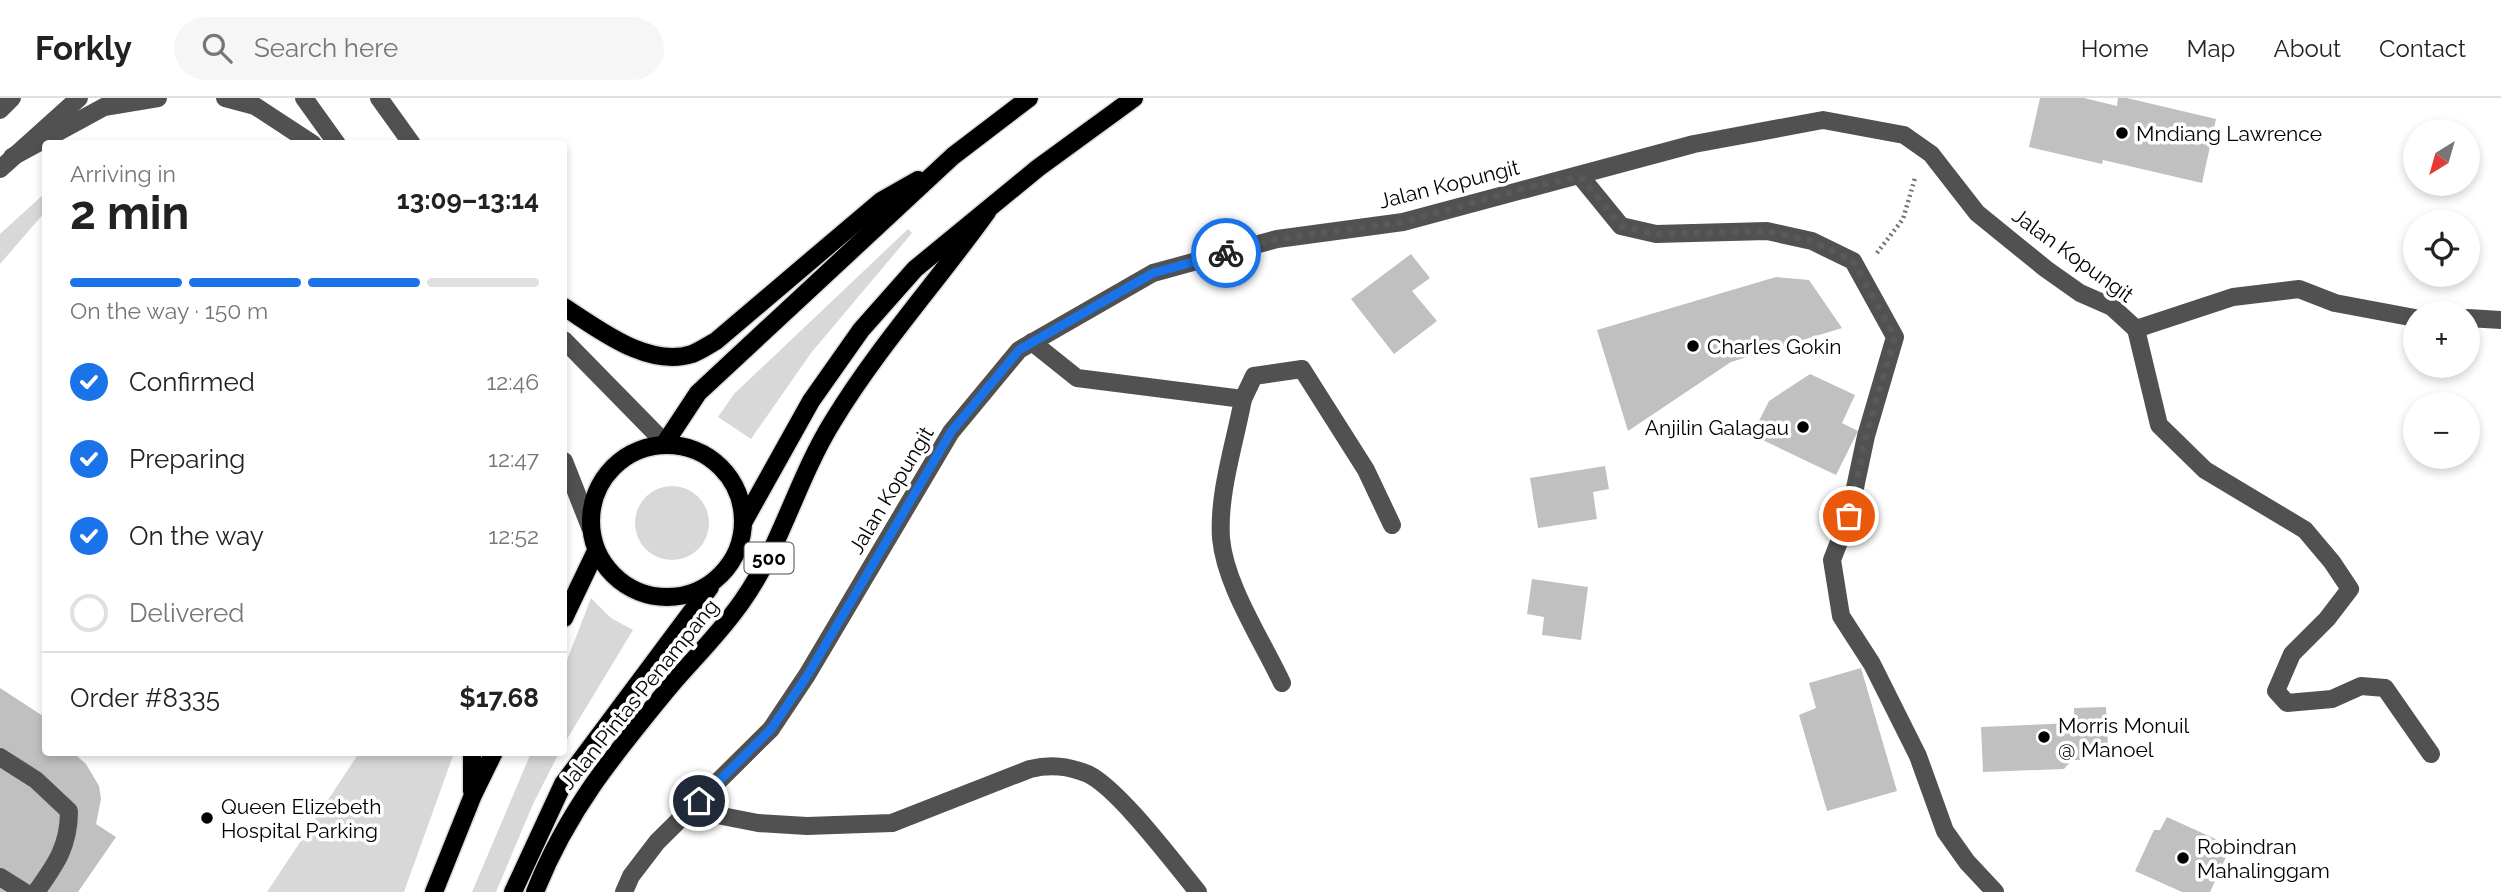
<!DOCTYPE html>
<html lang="en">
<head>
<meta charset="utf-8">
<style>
  :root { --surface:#fff; --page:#f6f6f6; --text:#222; --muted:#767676; --line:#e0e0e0; --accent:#1a73e8 }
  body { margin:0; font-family:Raleway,sans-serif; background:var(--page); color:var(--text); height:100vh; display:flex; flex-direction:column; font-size:26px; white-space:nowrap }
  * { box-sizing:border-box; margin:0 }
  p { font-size:23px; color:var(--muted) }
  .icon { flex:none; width:38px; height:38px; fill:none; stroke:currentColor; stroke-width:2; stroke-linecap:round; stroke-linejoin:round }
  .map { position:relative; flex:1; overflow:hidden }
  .drawer { position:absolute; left:42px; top:42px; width:525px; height:616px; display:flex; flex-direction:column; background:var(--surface); border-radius:7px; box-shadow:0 4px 10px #0003 }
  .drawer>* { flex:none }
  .needle { width:46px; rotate:217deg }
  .fabs { position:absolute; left:2403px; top:21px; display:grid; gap:14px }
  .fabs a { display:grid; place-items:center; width:77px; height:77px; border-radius:50%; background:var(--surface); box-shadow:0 4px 10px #0003; font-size:35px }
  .pin { position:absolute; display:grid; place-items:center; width:60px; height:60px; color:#fff; margin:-30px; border:4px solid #fff; border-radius:50%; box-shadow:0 2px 7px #0007 }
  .courier { position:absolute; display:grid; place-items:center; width:70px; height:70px; margin:-35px; border:5px solid #1a73e8; border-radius:50%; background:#fff; color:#222; box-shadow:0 2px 9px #0007 }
  .summary em { font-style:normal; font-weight:700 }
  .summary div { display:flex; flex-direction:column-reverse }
  .summary { display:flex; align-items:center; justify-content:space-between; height:119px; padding:0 28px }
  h1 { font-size:46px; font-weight:700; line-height:52px }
  .bar { display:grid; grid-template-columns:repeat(4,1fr); gap:10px 7px; align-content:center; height:84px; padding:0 28px }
  .bar i { height:9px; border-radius:5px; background:var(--line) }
  .bar .on { background:var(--accent) }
  .bar p { grid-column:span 4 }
  .line { display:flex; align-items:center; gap:18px; padding:0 28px; border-top:2px solid var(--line) }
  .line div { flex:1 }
  ol { padding:0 28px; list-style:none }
  li { display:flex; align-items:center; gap:21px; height:77px }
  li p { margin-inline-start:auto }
  li .icon { padding:7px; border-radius:50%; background:var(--accent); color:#fff; stroke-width:4 }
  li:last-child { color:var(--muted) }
  li i { width:38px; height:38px; border:4px solid var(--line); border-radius:50% }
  header { display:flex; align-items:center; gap:42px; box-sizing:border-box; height:98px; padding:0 35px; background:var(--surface); border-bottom:2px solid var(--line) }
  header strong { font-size:33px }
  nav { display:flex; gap:38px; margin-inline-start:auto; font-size:24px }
  .search { width:490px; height:63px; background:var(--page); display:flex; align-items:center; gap:18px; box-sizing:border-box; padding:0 24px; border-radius:38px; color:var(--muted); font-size:26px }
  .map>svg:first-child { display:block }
  .green { fill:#d8d8d8 }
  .building { fill:#c0c0c0 }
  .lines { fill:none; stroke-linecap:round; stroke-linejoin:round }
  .major-casing { stroke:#dbdbdb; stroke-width:21 }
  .path { stroke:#737373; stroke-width:4.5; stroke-dasharray:2 3.5; stroke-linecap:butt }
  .minor { stroke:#515151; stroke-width:18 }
  .major { stroke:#000; stroke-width:18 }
  .done { stroke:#595959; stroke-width:7; stroke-dasharray:0 12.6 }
  .route { stroke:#1a73e8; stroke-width:9 }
  .poi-dot { fill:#000; stroke:#fff; stroke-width:2.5 }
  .labels { text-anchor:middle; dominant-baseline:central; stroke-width:7; stroke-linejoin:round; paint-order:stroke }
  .shield { fill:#fff; stroke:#4c4c4c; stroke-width:2 }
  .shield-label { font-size:19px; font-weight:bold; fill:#000 }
  .poi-label { font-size:21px; fill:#000; stroke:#fff; text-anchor:start }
  .street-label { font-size:21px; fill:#000; stroke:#fff }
</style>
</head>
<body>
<header>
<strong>Forkly</strong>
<div class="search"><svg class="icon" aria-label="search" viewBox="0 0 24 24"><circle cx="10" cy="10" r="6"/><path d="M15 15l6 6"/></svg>Search here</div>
<nav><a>Home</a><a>Map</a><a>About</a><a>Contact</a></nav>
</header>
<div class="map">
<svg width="2501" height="794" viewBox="0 0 2501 794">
  <rect width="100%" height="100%" fill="#fff"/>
  <g class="green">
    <polygon points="45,95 45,114 0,166 0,136"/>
    <polygon points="908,131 912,135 811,255 751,341 718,319 734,296"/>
    <circle cx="672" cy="425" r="37"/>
    <polygon points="591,500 611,520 633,532 564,646 564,570"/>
    <polygon points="359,655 454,655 404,794 267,794"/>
    <polygon points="531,655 559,655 533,706 496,794 472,794"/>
  </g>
  <g class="building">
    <polygon points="2040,0 2084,0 2117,8 2118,0 2127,0 2216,21 2202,85 2103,62 2102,66 2029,49"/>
    <polygon points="1411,156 1430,180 1412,193 1437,223 1394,256 1351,201"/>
    <polygon points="1776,179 1809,182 1842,230 1731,264 1628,333 1597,232"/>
    <polygon points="1810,276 1855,297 1842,325 1858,333 1836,377 1752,337 1769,303"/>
    <polygon points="1605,368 1609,391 1593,394 1597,421 1538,430 1530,380"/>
    <polygon points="1532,481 1588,489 1581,542 1542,537 1544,519 1527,516"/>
    <polygon points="1861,570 1897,693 1827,713 1799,617 1816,610 1809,585"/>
    <polygon points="0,590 46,620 46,654 80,654 77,658 86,666 99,688 101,701 96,726 116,739 78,794 0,794"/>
    <polygon points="2106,609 2108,648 2084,649 2085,662 2072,662 2064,671 1983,674 1981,629 2074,625 2074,610"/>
    <polygon points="2167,719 2231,748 2210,794 2182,794 2135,773 2154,732 2160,732"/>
  </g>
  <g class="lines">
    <g class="major-casing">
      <g id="major">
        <path d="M564 209C599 231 647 270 692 256 700 253 709 247 716 243L881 103 918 82"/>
        <polyline points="665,345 698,295 953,58 1029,0"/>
        <circle cx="667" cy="423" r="76"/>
        <polyline points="744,423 811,303 861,232 915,171 1038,70 1134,0"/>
        <polyline points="564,520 596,453"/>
        <polyline points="472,654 472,693"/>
        <polyline points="434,794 473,697 494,654"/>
        <polyline points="513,794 563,686 710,489"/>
        <path d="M535 794C568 711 615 655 671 587 695 559 722 533 743 502 781 448 797 381 833 323 878 249 936 185 987 114"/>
      </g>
    </g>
    <polyline class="path" points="1877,155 1903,121 1915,80"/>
    <g class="minor">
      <polyline points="225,0 255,8 313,46"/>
      <polyline points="304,0 337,46"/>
      <polyline points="379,0 412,46"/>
      <polyline points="0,12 12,0"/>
      <polyline points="12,59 104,9 158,0"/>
      <polyline points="0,71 79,0"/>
      <polyline points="1581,79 1621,128 1656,136 1767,133 1812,143 1853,163 1895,239 1866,338 1849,418 1832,462 1841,518 1872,566 1918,658 1945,733 1967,764 1995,794"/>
      <polyline points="2468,220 2501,222"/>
      <polyline points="2136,231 2159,327 2205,372 2305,432 2332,464 2350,491 2327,521 2292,556 2276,593 2287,605 2332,601 2361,588 2385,590 2431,656"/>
      <polyline points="564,242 665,345"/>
      <path d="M1032 244 1077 280 1243 301C1235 345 1218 395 1221 440 1225 487 1262 542 1282 585"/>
      <polyline points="1243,301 1254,278 1302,271 1366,372 1392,427"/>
      <polyline points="564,363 590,429"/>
      <path d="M0 659 36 682 69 713C69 748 56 766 36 794"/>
      <path d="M699 703 717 717 758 725 807 728 892 725 1030 671C1051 666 1068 668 1088 676 1119 691 1174 765 1198 794"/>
      <polyline points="0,779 24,794"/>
      <polyline points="624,794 631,778 657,744 771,631 807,577 951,334 1019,252 1153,175 1277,141 1403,124 1694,46 1823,22 1904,37 1931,56 1977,115 2046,171 2080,195 2112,209 2136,231 2233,199 2299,191 2335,205 2415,220"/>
    </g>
    <use href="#major" class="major"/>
  </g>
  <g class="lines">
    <polyline class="done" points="1226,155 1277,141 1404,124 1533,88 1581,79 1621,128 1656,136 1767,133 1812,143 1853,163 1895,239 1866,338 1849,418"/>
    <polyline class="route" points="699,703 771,631 807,578 951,334 1019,252 1153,175 1226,155"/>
  </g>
  <g class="poi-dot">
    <circle cx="2122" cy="35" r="7"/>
    <circle cx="1693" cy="248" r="7"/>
    <circle cx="1803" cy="329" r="7"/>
    <circle cx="2044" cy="639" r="7"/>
    <circle cx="207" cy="720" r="7"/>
    <circle cx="2183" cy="760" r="7"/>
  </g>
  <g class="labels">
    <rect class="shield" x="744.5" y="444.5" width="49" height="31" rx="5"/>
    <g class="shield-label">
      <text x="769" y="460">500</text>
    </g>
    <g class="poi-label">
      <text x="2136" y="35">Mndiang Lawrence</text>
      <text x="1707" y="248">Charles Gokin</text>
      <text x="1789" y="329" text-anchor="end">Anjilin Galagau</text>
      <text x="2058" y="627">Morris Monuil<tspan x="2058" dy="24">@ Manoel</tspan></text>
      <text x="221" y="708">Queen Elizebeth<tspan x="221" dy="24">Hospital Parking</tspan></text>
      <text x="2197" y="748">Robindran<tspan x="2197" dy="24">Mahalinggam</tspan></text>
    </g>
    <g class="street-label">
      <text transform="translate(1449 86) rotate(-14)">Jalan Kopungit</text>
      <text transform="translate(2073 157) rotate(36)">Jalan Kopungit</text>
      <text transform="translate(891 392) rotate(-59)">Jalan Kopungit</text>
      <text transform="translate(639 596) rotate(-51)">Jalan Pintas Penampang</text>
    </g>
  </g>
</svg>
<div class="fabs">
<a><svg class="needle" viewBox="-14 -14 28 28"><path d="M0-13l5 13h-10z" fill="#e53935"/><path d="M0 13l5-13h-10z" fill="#767676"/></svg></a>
<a><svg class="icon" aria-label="locate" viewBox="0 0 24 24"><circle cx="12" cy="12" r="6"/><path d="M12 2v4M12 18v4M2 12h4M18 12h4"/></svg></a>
<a>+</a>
<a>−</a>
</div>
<div class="pin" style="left:1849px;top:418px;background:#ea580c"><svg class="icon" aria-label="bag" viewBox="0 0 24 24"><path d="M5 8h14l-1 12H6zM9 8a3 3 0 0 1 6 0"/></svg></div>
<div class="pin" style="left:699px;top:703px;background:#1f2937"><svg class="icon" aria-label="home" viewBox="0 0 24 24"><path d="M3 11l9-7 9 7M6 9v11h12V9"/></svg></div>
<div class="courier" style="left:1226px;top:155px"><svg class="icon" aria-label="bike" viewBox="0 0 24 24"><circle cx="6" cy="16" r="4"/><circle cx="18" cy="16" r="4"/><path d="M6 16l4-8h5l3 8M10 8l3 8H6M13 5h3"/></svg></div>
<section class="drawer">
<div class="summary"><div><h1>2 min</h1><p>Arriving in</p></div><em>13:09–13:14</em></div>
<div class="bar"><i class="on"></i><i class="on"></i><i class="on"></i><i></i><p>On the way · 150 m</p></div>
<ol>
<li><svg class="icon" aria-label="check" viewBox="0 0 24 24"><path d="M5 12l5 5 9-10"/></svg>Confirmed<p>12:46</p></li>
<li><svg class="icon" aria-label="check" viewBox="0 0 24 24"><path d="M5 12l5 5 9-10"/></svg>Preparing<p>12:47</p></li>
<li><svg class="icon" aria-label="check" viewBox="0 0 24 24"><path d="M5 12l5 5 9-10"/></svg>On the way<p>12:52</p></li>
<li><i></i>Delivered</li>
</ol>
<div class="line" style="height:91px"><div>Order #8335</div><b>$17.68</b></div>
</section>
</div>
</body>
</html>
